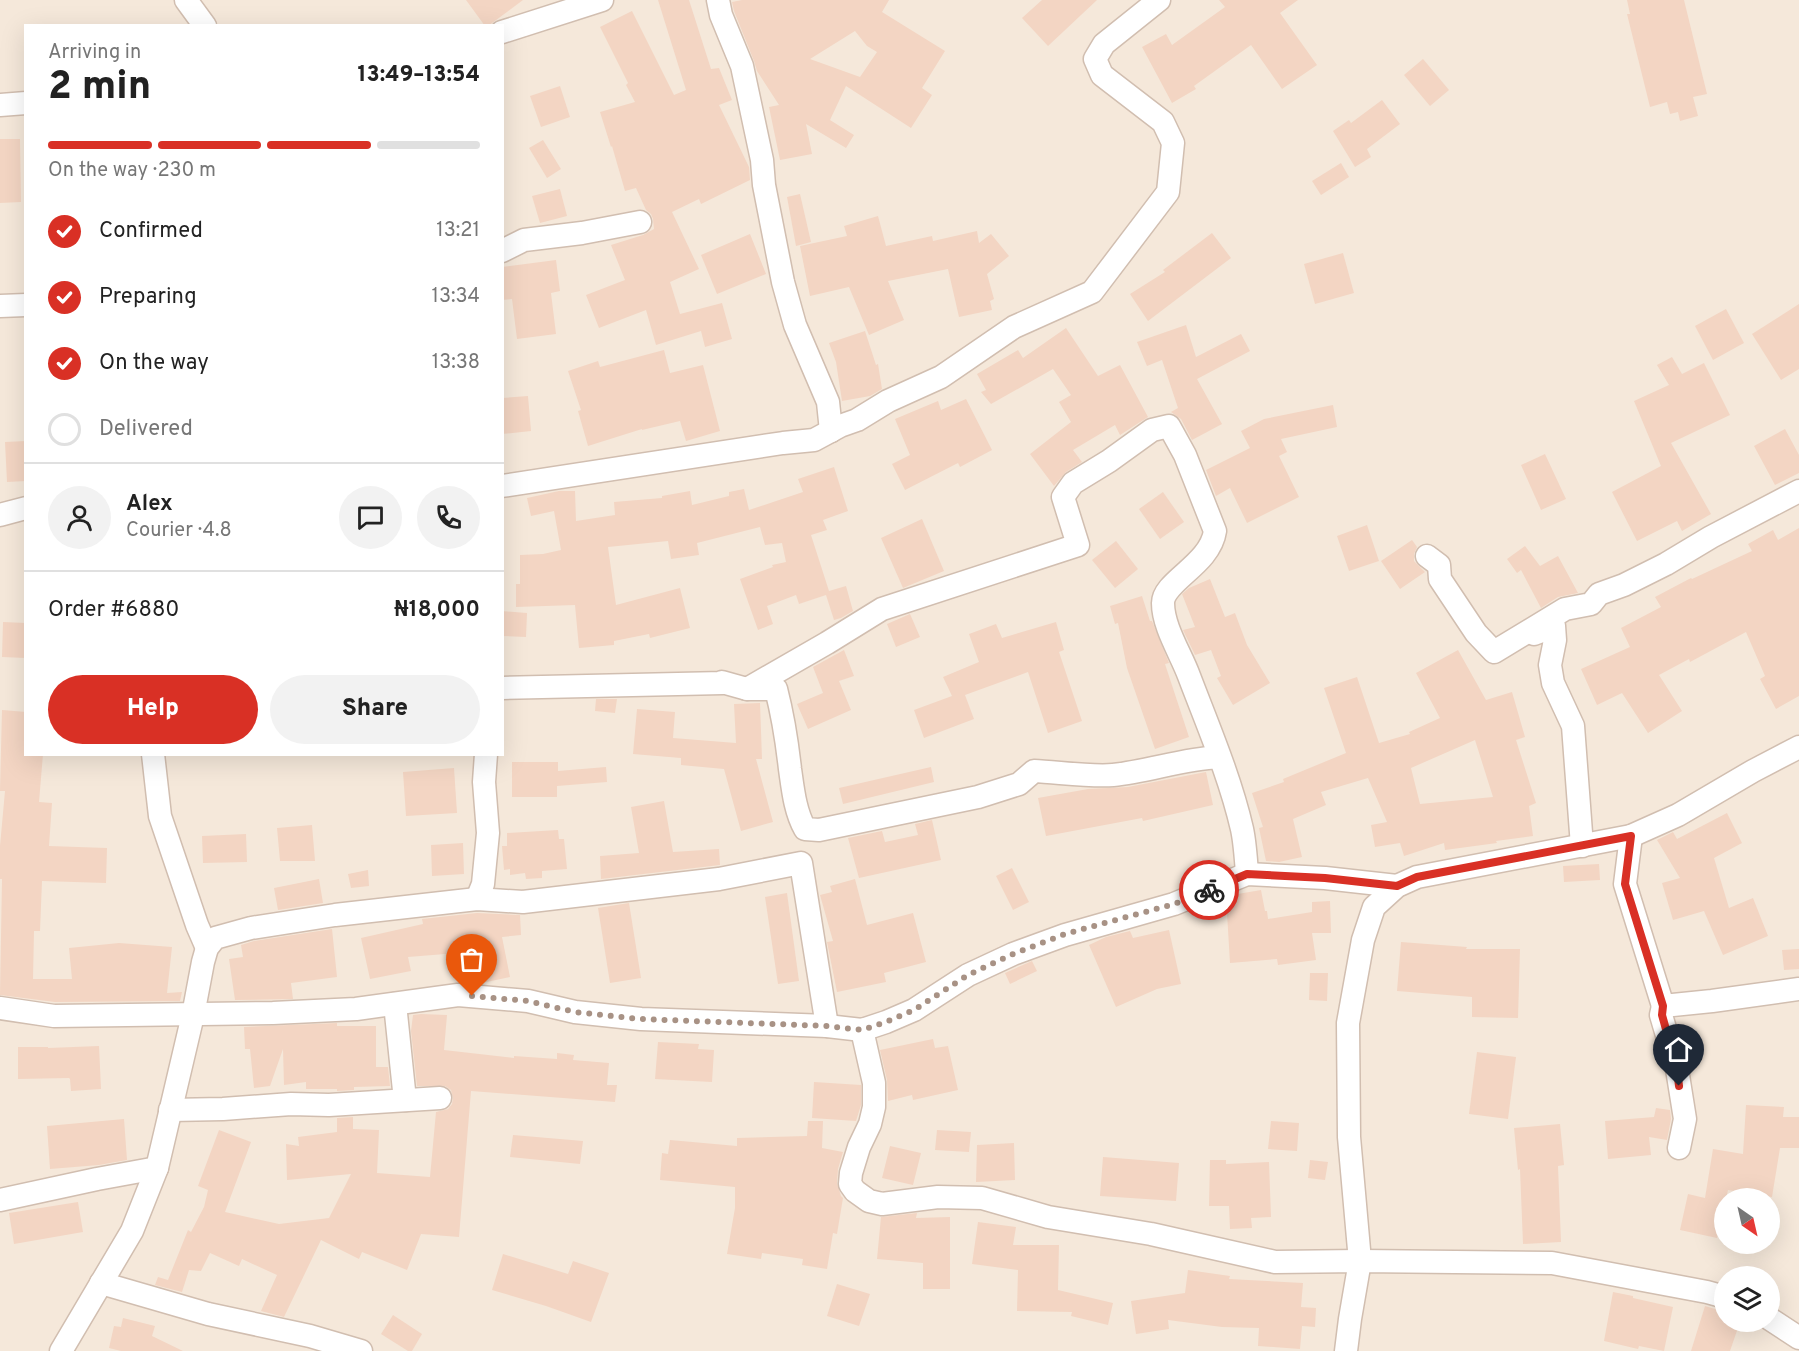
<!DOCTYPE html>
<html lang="en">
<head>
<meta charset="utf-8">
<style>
  :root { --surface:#fff; --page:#f2f2f2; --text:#222; --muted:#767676; --line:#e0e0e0; --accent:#d93025 }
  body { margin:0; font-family:Overpass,sans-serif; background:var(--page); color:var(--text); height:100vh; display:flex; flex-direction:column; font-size:22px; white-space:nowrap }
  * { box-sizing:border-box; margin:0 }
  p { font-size:20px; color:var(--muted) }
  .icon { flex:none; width:33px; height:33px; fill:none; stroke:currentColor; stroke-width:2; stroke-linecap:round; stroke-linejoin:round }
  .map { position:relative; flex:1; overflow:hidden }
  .sheet { position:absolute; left:24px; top:24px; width:480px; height:732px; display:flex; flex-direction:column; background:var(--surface); border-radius:0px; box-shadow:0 6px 24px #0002 }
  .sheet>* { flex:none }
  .needle { width:39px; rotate:146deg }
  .tools { position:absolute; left:1714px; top:1188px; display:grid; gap:12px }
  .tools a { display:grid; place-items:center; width:66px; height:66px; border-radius:50%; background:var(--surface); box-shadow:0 6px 24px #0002; font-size:30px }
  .pin { position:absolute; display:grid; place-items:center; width:51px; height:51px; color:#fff; margin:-62px -26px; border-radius:50% 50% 50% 0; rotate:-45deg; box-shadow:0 0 6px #0007 }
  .pin .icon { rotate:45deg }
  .courier { position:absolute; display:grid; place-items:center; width:60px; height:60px; margin:-30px; border:4px solid #d93025; border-radius:50%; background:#fff; color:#222; box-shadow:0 2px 8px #0007 }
  .summary em { font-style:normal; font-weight:800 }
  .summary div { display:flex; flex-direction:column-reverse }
  .summary { display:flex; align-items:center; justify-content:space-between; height:102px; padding:0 24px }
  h1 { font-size:39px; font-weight:800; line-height:45px }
  .bar { display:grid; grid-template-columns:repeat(4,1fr); gap:9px 6px; align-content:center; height:72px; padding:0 24px }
  .bar i { height:8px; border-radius:4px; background:var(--line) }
  .bar .active { background:var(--accent) }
  .bar p { grid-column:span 4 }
  .line { display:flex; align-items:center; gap:15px; padding:0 24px; border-top:2px solid var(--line) }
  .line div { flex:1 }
  .round { display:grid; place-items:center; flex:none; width:63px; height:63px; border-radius:32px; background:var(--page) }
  ol { padding:0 24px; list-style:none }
  li { display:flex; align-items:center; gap:18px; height:66px }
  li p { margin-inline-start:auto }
  li .icon { padding:6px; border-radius:50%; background:var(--accent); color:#fff; stroke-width:4 }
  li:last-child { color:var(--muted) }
  li i { width:33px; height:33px; border:3px solid var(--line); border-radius:50% }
  .button { display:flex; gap:12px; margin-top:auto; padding:12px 24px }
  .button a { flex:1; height:69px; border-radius:36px; background:var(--accent); color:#fff; font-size:24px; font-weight:800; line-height:69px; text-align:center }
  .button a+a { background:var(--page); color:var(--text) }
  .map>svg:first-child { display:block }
  .residential { fill:#f5e8da; fill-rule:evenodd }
  .building { fill:#f3d5c3; fill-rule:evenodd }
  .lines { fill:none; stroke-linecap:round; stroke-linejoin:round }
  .minor-casing { stroke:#d1beb0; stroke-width:25 }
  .minor { stroke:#fff; stroke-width:22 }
  .done { stroke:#a89285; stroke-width:6; stroke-dasharray:0 10.8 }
  .route { stroke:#d93025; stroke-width:8 }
</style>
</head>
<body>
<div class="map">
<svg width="1799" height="1351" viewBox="0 0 1799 1351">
  <rect width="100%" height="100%" fill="#fdf6ec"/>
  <path class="residential" d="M0 0H1799V1351H0ZM26 26H502V754H26ZM1725 1198H1770V1244H1725ZM1725 1276H1770V1322H1725Z"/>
  <g class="building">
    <polygon points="466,0 523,0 488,26 485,26"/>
    <polygon points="658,0 689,0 711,69 719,68 732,100 719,105 749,167 750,180 701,204 699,199 672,212 699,269 670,282 680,314 722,303 732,339 705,347 701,331 656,345 646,310 599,328 586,295 625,280 611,245 643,235 654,229 653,219 651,214 646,210 636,188 625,191 612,146 611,147 600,112 635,102 626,85 628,83 600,27 632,11 674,95 686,90"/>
    <path d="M742 0H889L882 12 945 51 922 88 932 95 911 128 846 86 830 120 854 135 846 148 806 124 812 154 780 160 769 107 779 105 757 71 754 61 734 11 732 2ZM855 31 867 46 877 52 860 77 810 59Z"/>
    <polygon points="1042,0 1097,0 1048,46 1022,18"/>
    <polygon points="1219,0 1298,0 1280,13 1317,65 1282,89 1251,45 1194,86 1196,89 1172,103 1142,47 1166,34 1172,45 1225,7"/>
    <polygon points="1627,0 1684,0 1707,94 1693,97 1698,116 1680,121 1678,112 1670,114 1667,102 1650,107 1627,14 1630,14"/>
    <polygon points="1423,59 1449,90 1430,106 1404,75"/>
    <polygon points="560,86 570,117 541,127 530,96"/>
    <polygon points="1382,100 1400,124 1367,149 1371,157 1355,167 1333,131 1349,120 1351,123"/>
    <polygon points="0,139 20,139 21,202 0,203"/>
    <polygon points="543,140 561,169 547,178 529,148"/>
    <polygon points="1341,163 1349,177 1321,195 1312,181"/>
    <polygon points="560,189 567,216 540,223 532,196"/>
    <polygon points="800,194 811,242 796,246 787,197"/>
    <polygon points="878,216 886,246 932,236 933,241 977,231 979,243 991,234 1009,256 987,274 994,299 990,301 992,310 959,317 948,269 888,281 904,320 869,335 849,287 810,296 800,246 847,236 844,226"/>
    <polygon points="1212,233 1231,258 1148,321 1130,294 1165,272 1163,270"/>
    <polygon points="750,234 766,274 717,294 701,255"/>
    <polygon points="1343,253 1354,293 1315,304 1304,264"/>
    <polygon points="556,260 560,291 551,293 556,334 517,339 512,299 502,300 502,267"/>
    <polygon points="1799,304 1799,369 1781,380 1752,334"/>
    <polygon points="1726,309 1744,343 1713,360 1695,326"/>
    <polygon points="1186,325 1196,357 1241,334 1250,351 1197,379 1222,424 1192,440 1181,419 1171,412 1178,408 1162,360 1147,366 1137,342"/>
    <polygon points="1066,328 1098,376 1120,365 1148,417 1120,435 1115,425 1073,450 1082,462 1066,472 1054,486 1030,454 1071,422 1059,402 1071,395 1053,369 991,404 981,392 986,390 977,374 1018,350 1023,358"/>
    <polygon points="865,331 876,365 878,364 882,389 870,396 842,401 836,362 829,343"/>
    <polygon points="664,350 670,373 703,365 720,431 686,441 680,421 642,430 642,429 588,446 578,411 581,410 568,371 598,361 600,367"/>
    <polygon points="1672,357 1682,374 1704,363 1730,415 1671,443 1711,514 1682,531 1677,521 1637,541 1612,492 1661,466 1634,401 1669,385 1657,365"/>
    <polygon points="528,396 531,431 502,434 502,398"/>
    <polygon points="966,399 992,450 960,467 958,463 905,490 892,464 910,455 895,419 938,401 941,410"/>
    <polygon points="1333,405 1337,427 1281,439 1287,452 1279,456 1299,497 1247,523 1230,488 1216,496 1206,470 1250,448 1241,431 1264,419"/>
    <polygon points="1785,429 1799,455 1799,473 1775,485 1754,446"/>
    <polygon points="26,441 26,481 7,482 5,442"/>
    <polygon points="1545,454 1566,499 1541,510 1521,465"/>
    <polygon points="834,467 848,511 823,520 827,530 811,535 829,591 846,586 853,611 841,618 834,620 826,595 799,604 796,595 767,606 773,624 758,630 740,579 773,567 772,565 786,562 782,543 765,545 760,527 697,543 699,555 671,559 668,541 608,547 616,605 680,588 690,628 650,638 649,634 614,641 614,645 579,648 575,605 516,607 516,584 520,584 520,555 543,554 561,550 554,511 531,516 527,498 559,491 575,491 576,521 615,515 614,502 662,498 662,496 690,491 692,505 729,496 729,492 744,489 749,510 803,492 798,479"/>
    <polygon points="1163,492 1184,522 1160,539 1139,509"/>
    <polygon points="922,519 944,571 903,588 881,538"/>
    <polygon points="1367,525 1379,561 1349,571 1337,536"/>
    <polygon points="1799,528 1799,696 1776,709 1760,679 1765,676 1746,632 1690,662 1689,659 1659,675 1682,711 1648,733 1622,693 1597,705 1581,669 1630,647 1621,628 1661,607 1655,597 1691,578 1692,579 1752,551 1748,544 1773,530 1778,540"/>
    <polygon points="1412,540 1417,547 1414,554 1414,561 1425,572 1400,589 1381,561"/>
    <polygon points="1116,541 1138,569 1115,588 1092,560"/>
    <polygon points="1525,546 1540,566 1558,556 1578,593 1558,597 1541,608 1521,570 1517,573 1507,559"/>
    <polygon points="1210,579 1225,617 1235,613 1247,645 1270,683 1233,705 1217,678 1221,676 1211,650 1195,655 1183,630 1195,627 1182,594 1189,588"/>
    <polygon points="1142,596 1150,621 1152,621 1169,663 1165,664 1189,737 1155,749 1127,668 1118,623 1115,624 1110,606"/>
    <polygon points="502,611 527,613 526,637 502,636"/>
    <polygon points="910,614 920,637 896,647 887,624"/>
    <polygon points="3,622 26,623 26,658 2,657"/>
    <polygon points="1056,622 1064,650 1059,652 1082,721 1048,733 1028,672 965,695 974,719 924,738 914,710 952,696 943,677 979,662 969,634 996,624 1002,638"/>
    <polygon points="844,650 854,676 839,681 851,710 808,729 797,704 823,693 813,667"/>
    <path d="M1458 650 1486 700 1512 692 1525 737 1516 740 1536 803 1529 806 1533 836 1496 841 1497 843 1445 850 1444 843 1404 856 1400 843 1375 847 1371 825 1387 822 1368 778 1321 792 1326 805 1293 819 1302 857 1279 862 1266 861 1259 828 1263 827 1252 793 1284 782 1283 779 1346 753 1324 688 1357 677 1379 743 1410 734 1409 732 1440 718 1416 673ZM1475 740 1493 797 1420 804 1411 768Z"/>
    <polygon points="596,699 617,699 615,713 595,711"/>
    <polygon points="760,703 762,759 756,759 773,822 741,831 724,769 681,765 681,758 633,754 637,709 675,712 673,738 736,743 734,704"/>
    <polygon points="2,710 26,712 26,754 43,754 39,802 52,803 49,846 107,848 106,883 42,881 40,931 34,931 33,979 72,979 69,948 119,943 172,947 167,993 182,992 180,1001 55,1002 0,995 2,879 0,879 0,846 5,791 0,791"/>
    <polygon points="512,762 558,762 558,771 606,767 607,782 557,786 557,797 512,797"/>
    <polygon points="931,767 934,782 843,804 839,788"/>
    <polygon points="454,768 457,813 406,816 403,772"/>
    <polygon points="1206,772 1213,805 1143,821 1142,818 1046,836 1038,798 1088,789 1128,787"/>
    <polygon points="664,801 673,852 719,849 720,865 601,879 600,856 639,853 631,807"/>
    <polygon points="1727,813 1742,843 1714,858 1729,908 1753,898 1768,936 1723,955 1704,911 1673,920 1662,883 1680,878 1657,840 1673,832 1677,839"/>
    <polygon points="932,820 941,860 859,878 848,838 882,831 885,842 918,835 915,824"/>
    <polygon points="312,825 315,861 280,861 277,828"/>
    <polygon points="558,830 559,839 564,839 567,869 542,871 542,878 526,879 525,873 510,875 510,869 504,870 502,846 507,846 507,833"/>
    <polygon points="246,834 247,862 203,863 202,836"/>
    <polygon points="463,843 464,874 432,876 431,845"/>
    <polygon points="1599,864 1600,880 1564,882 1563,866"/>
    <polygon points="1012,868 1029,902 1013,910 996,876"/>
    <polygon points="368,870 369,886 351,888 348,874"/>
    <polygon points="319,879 323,903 278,910 274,888"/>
    <polygon points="855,879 867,925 913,913 926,962 884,973 886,982 837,992 827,942 833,941 820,895 832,892 830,886"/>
    <polygon points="1261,890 1265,911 1267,911 1268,919 1312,912 1312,902 1330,901 1331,933 1312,933 1316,960 1278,965 1277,959 1230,963 1227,913 1197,917 1196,909 1232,895"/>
    <polygon points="787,893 799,981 778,984 765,897"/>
    <polygon points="629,903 641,978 610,983 598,908"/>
    <polygon points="477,913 520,915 521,935 502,937 510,977 482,983 476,983 470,952 408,957 411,971 370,979 361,938 423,924 422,919"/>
    <polygon points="332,929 337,977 291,983 293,999 235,1000 229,959 243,957 241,945 254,941"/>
    <polygon points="1169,930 1181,984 1157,989 1116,1007 1089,945 1106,937 1130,931 1133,938"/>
    <polygon points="1401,942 1467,947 1466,949 1520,949 1518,1018 1472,1017 1472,997 1397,991"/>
    <polygon points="1799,949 1799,969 1784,970 1782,950"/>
    <polygon points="1032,961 1037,971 1010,984 1005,973"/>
    <polygon points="1310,973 1328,973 1327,1001 1309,1000"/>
    <polygon points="421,1014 447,1015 444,1050 514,1058 514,1056 557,1059 557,1053 574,1055 573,1060 609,1063 607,1085 617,1085 615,1102 471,1091 459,1237 421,1234 407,1270 362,1252 359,1259 321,1240 284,1317 261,1311 277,1275 242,1259 239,1266 210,1253 201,1271 189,1270 182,1292 155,1285 158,1277 168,1280 188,1230 191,1232 204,1207 208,1190 198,1186 219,1130 251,1142 225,1212 279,1224 329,1218 351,1174 287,1180 286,1144 299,1146 298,1137 337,1132 337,1118 353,1117 353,1129 379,1130 377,1173 430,1177 436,1112 448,1109 452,1104 453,1098 451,1090 445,1086 417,1086 411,1031 413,1015"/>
    <polygon points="337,1023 337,1026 376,1026 376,1067 388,1067 390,1086 354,1087 354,1090 337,1091 337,1089 306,1089 306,1082 284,1085 283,1049 270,1086 254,1088 250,1049 245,1049 244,1027"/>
    <polygon points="933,1039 935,1048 948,1046 958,1090 913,1100 912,1095 888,1101 887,1080 880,1050"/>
    <polygon points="658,1042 699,1044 698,1049 714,1050 712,1082 655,1079"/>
    <polygon points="99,1046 101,1089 71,1091 70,1079 69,1078 18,1079 18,1047 48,1047 48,1048"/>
    <polygon points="1477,1052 1516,1057 1508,1119 1469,1114"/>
    <polygon points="814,1082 861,1085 861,1105 856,1121 812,1118"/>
    <polygon points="1746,1105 1784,1107 1783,1117 1799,1117 1799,1148 1780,1148 1772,1197 1728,1190 1717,1238 1680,1230 1688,1194 1705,1198 1713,1149 1743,1154"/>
    <polygon points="1656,1108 1670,1110 1671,1119 1667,1140 1649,1137 1651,1155 1608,1159 1605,1121 1654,1117"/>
    <polygon points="124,1119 127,1160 99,1165 50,1169 47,1126"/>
    <polygon points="808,1121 823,1121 822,1148 843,1152 838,1169 837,1183 841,1196 843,1198 837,1234 833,1233 827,1269 802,1265 803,1259 762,1253 761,1259 727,1254 735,1208 735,1187 660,1180 662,1153 668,1154 670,1140 737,1146 737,1138 807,1136"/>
    <polygon points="1271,1121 1299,1123 1297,1151 1268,1149"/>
    <polygon points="1560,1124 1564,1165 1558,1166 1561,1242 1523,1244 1520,1169 1518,1170 1514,1128"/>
    <polygon points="937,1130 971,1132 969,1152 935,1150"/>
    <polygon points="513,1135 583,1141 580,1164 510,1157"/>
    <polygon points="1014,1143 1015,1180 976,1182 977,1145"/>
    <polygon points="890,1146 921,1153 913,1185 882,1178"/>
    <polygon points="1103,1157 1179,1163 1176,1201 1100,1196"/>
    <polygon points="1210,1160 1226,1160 1226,1164 1269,1162 1271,1217 1251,1218 1252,1228 1230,1229 1229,1206 1209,1206"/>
    <polygon points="1310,1160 1328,1162 1325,1180 1308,1178"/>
    <polygon points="78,1202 83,1232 14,1244 9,1213"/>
    <polygon points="917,1213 916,1218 950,1217 950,1289 923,1289 923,1263 877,1259 881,1217"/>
    <polygon points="978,1222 1016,1227 1013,1245 1059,1245 1058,1290 1113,1303 1108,1325 1071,1316 1072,1312 1017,1311 1018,1270 972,1264"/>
    <polygon points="503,1254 568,1274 573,1261 609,1273 591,1322 546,1306 492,1290"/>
    <polygon points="1188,1270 1230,1276 1229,1279 1303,1283 1301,1307 1316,1308 1315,1327 1302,1326 1300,1349 1258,1346 1259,1328 1222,1327 1168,1320 1169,1329 1136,1334 1131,1301 1185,1293"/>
    <polygon points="837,1284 870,1294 859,1326 827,1316"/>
    <polygon points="1613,1292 1633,1296 1633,1298 1673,1307 1664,1351 1639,1346 1638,1349 1604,1341"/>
    <polygon points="1705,1306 1725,1312 1725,1322 1740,1322 1730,1351 1691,1351"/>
    <polygon points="393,1315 422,1334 412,1351 408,1351 381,1334"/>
    <polygon points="123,1318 155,1326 152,1336 183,1351 121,1351 109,1348 114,1326 121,1327"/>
  </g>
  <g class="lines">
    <g class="minor-casing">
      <g id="minor">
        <polyline points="186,0 205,26"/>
        <polyline points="718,0 721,15 742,66 762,160 764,185 783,282 795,325 828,402 831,431"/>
        <polyline points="502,32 602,0"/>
        <polyline points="0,105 26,103"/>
        <polyline points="502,251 524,240 582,233 640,222"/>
        <polyline points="0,306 26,305"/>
        <polyline points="502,486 783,443 814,440 840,426 857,420 888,401 941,377 1014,327 1092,292 1168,192 1173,143 1163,122 1102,75 1095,59 1104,44 1159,0"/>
        <polyline points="0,515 26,508"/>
        <polyline points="1427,556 1439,565 1440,579 1476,633 1494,652 1565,609 1591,604 1599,594 1624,585 1666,564 1711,537 1799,491"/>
        <polyline points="1534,634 1554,626 1555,640 1550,665 1553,683 1573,726 1582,846"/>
        <path d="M502 688 723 683 722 682 747 689H776C783 716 787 742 790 769 793 790 795 811 805 829L819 830 978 797 1019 784 1034 771C1057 772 1091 777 1113 775 1149 771 1183 759 1219 757"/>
        <path d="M747 689 827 643 882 609 1078 545 1063 497 1073 483 1109 461 1152 430 1169 426 1185 455 1215 531C1210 565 1163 581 1163 603 1163 627 1181 654 1189 676 1208 726 1230 777 1242 829 1245 843 1246 859 1247 874"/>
        <polyline points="153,754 160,816 197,925 207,948"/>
        <polyline points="1631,836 1625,884 1663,1006 1712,1001 1799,989"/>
        <polyline points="477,899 483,884 488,833 484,782 486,754"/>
        <polyline points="395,1004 405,1100"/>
        <polyline points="1663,1006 1661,1015 1677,1069 1685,1119 1679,1148"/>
        <polyline points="0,1008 54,1016 273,1013 356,1009 458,995 528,1001 575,1012 641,1019 827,1026 862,1030 886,1022 914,1010 968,975 1013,954 1065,935 1174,904 1247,874 1325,878 1397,886"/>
        <polyline points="862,1030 874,1083 874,1107 870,1124 859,1147 851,1173 850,1184 855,1191 869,1201 882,1204 938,1197 982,1198 1048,1217 1151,1234 1275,1262 1360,1261 1552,1263 1707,1292 1725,1297"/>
        <polyline points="170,1110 223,1109 291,1104 329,1105 440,1098"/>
        <polyline points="0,1200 97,1179 157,1168"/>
        <polyline points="101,1283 208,1314 310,1336 361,1351"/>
        <polyline points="1770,1319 1799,1338"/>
        <polyline points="61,1351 132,1231 157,1168 193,1015 203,962 207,948 215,938 251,928 335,915 477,899 523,902 719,879 801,863 827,1026"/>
        <polyline points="1346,1351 1350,1319 1360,1261 1349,1137 1348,1023 1363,940 1374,907 1397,886 1417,877 1631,836 1678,815 1753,771 1799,747"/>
      </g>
    </g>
    <use href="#minor" class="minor"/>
  </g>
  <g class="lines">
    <polyline class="done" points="472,996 528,1001 575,1012 640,1019 827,1026 862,1030 886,1022 914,1010 968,975 1013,954 1065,934 1174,904 1209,890"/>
    <polyline class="route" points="1209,890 1247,874 1325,878 1397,886 1417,877 1631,836 1625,884 1663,1006 1662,1015 1677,1069 1679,1086"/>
  </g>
</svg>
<div class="tools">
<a><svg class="needle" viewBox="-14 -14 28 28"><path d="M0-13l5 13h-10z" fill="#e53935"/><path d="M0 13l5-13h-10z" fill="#767676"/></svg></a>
<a><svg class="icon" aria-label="layers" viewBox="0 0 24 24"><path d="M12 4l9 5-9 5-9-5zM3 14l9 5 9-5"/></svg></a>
</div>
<div class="pin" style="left:472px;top:996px;background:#ea580c"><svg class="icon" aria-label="bag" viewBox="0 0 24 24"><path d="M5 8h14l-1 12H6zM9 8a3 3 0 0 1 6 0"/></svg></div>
<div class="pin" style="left:1679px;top:1086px;background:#1f2937"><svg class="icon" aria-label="home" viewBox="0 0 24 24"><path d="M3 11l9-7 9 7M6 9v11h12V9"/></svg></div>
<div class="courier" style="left:1209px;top:890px"><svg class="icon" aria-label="bike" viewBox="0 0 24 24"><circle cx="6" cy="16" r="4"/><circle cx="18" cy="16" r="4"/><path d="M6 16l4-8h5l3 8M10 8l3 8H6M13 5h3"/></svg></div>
<section class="sheet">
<div class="summary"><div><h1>2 min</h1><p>Arriving in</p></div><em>13:49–13:54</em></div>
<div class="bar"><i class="active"></i><i class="active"></i><i class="active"></i><i></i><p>On the way · 230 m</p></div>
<ol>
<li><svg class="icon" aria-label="check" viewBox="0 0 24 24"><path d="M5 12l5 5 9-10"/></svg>Confirmed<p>13:21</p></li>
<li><svg class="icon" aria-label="check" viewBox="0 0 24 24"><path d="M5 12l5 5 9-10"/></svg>Preparing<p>13:34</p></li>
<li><svg class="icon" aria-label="check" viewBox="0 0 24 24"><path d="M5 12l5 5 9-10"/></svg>On the way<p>13:38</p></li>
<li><i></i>Delivered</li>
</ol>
<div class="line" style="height:108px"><a class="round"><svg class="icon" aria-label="person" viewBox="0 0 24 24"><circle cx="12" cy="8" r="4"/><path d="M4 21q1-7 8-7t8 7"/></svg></a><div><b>Alex</b><p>Courier · 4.8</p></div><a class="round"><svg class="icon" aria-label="chat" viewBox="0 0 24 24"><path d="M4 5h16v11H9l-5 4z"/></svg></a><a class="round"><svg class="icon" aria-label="phone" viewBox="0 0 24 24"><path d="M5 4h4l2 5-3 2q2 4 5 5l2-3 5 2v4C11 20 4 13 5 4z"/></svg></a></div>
<div class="line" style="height:78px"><div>Order #6880</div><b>₦18,000</b></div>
<div class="button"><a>Help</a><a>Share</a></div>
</section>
</div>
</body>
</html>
